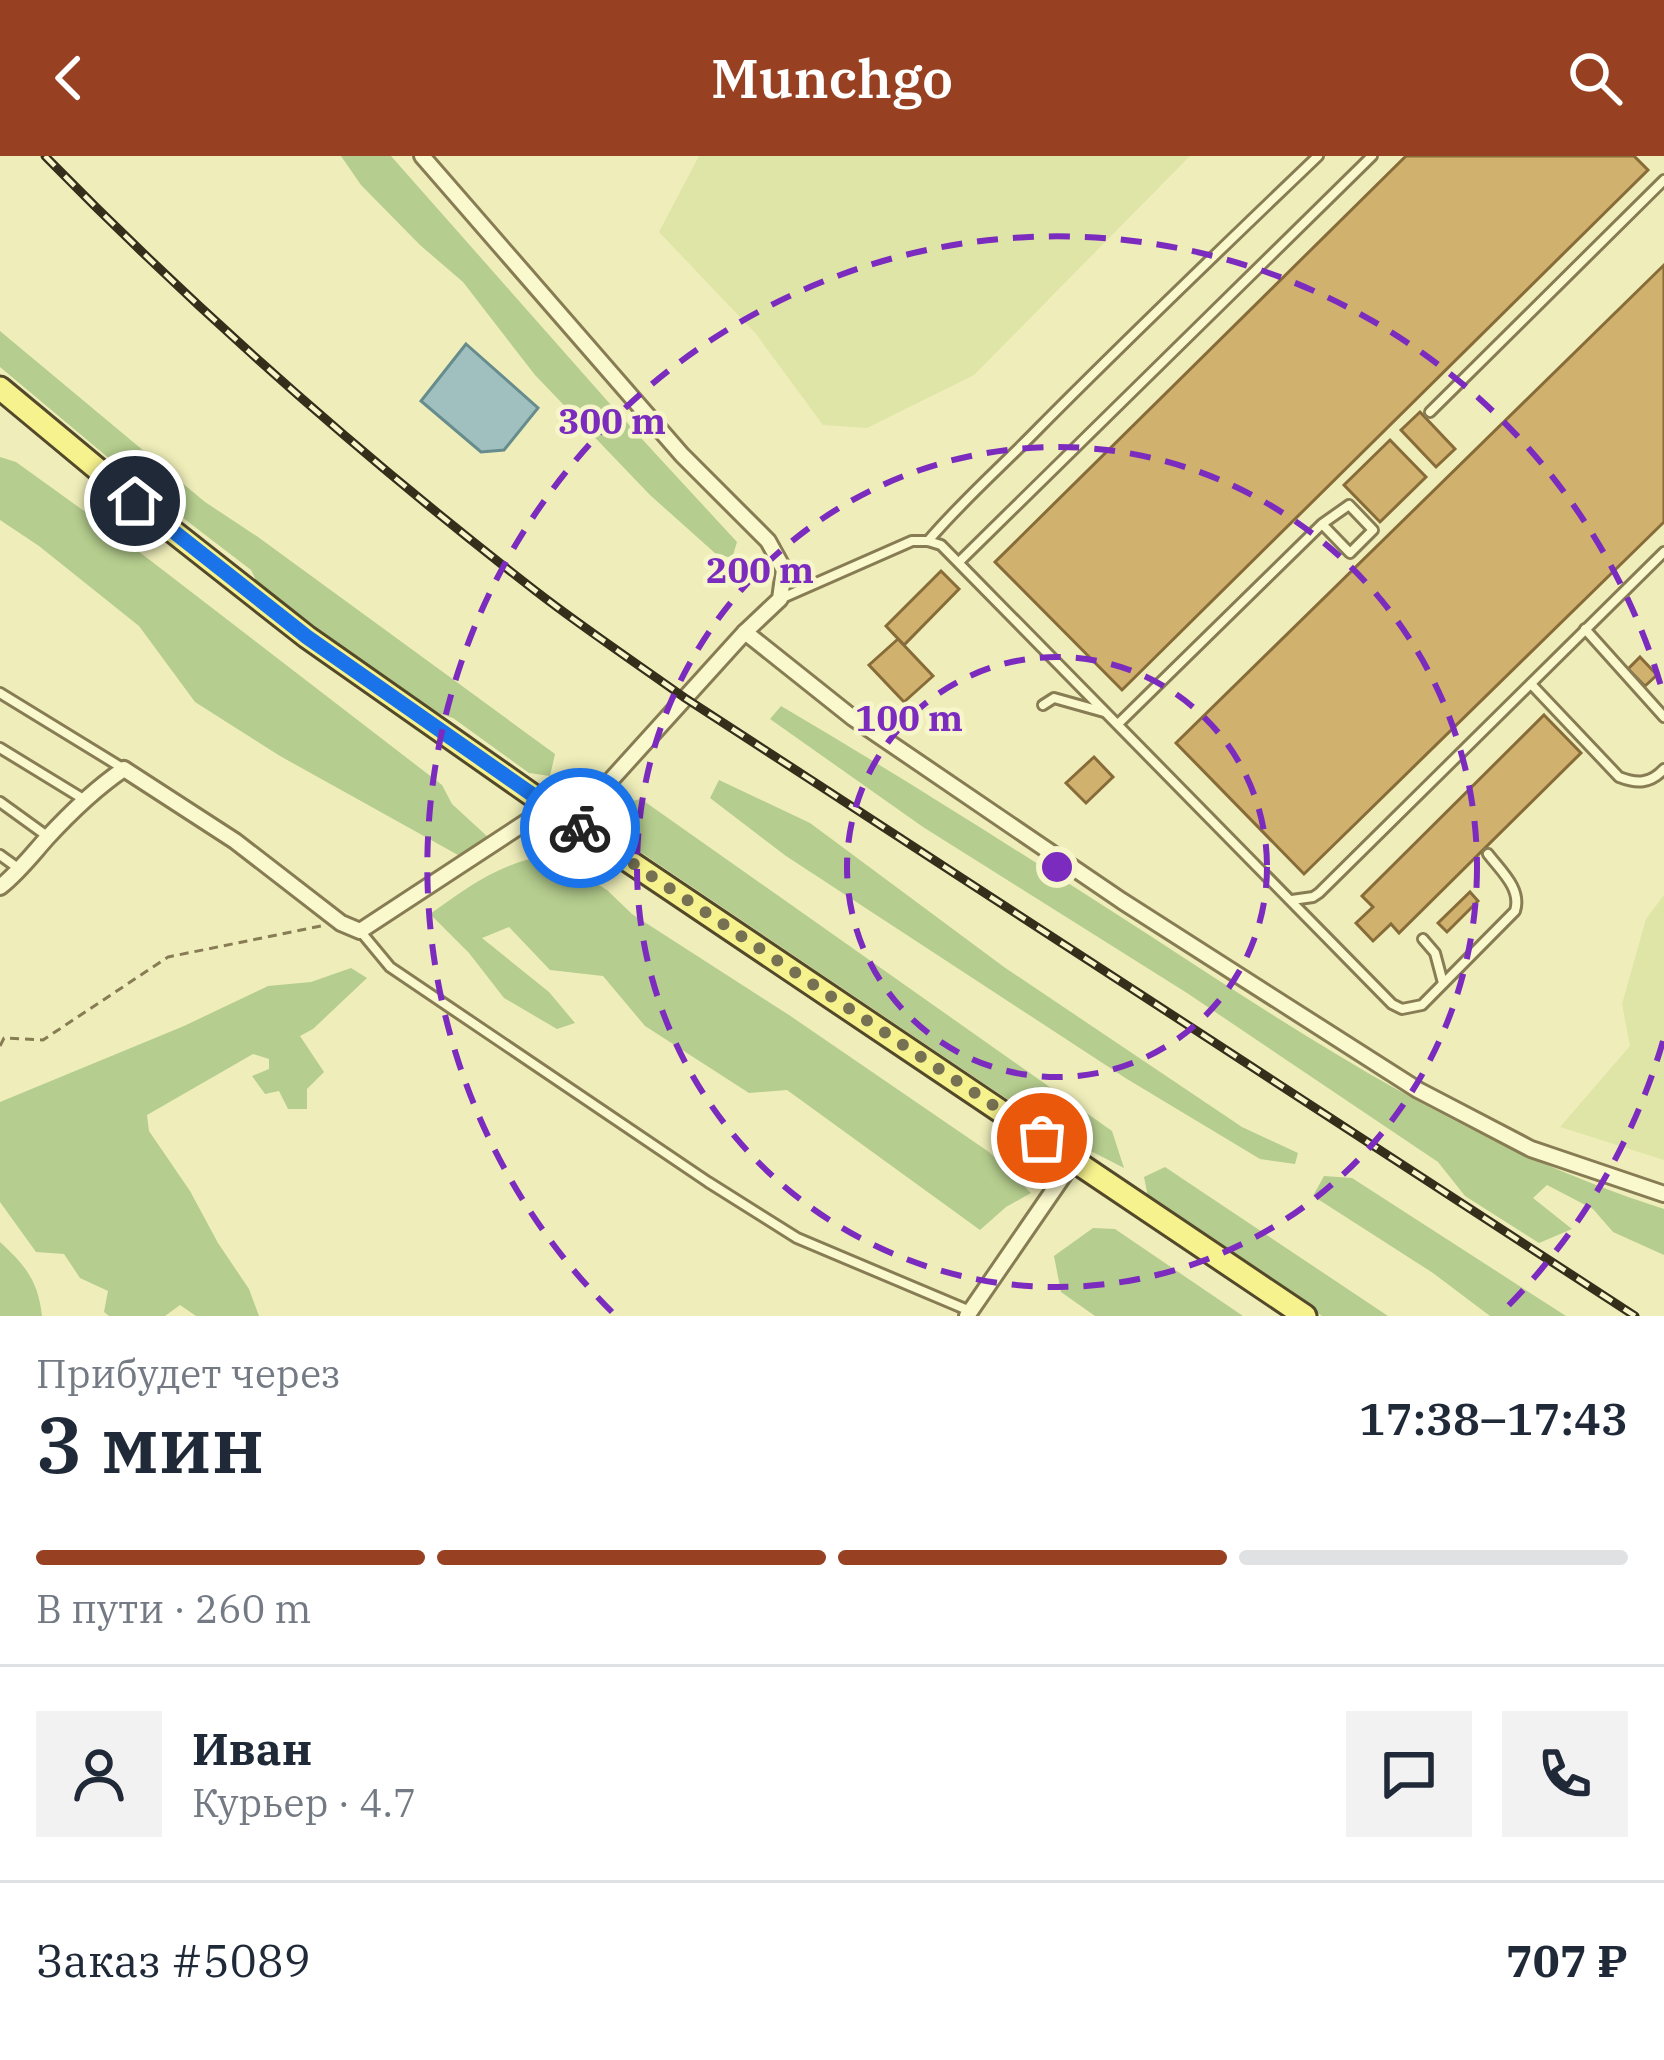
<!DOCTYPE html>
<html lang="ru">
<head>
<meta charset="utf-8">
<style>
  :root { --surface:#fff; --page:#f2f2f3; --text:#1f2937; --muted:#747a83; --line:#e0e1e3; --accent:#984022 }
  body { margin:0; font-family:"IBM Plex Serif",serif; background:var(--page); color:var(--text); height:100vh; display:flex; flex-direction:column; font-size:45px; white-space:nowrap }
  * { box-sizing:border-box; margin:0 }
  p { font-size:39px; color:var(--muted) }
  .icon { flex:none; width:66px; height:66px; fill:none; stroke:currentColor; stroke-width:2; stroke-linecap:round; stroke-linejoin:round }
  .map { position:relative; height:1160px; overflow:hidden }
  .panel { display:flex; flex-direction:column; background:var(--surface); flex:1 }
  .panel>* { flex:none }
  .pin { position:absolute; display:grid; place-items:center; width:102px; height:102px; color:#fff; margin:-51px; border:6px solid #fff; border-radius:50%; box-shadow:0 3px 12px #0007 }
  .courier { position:absolute; display:grid; place-items:center; width:120px; height:120px; margin:-60px; border:9px solid #1a73e8; border-radius:50%; background:#fff; color:#222; box-shadow:0 3px 15px #0007 }
  .summary em { font-style:normal; font-weight:600 }
  .summary div { display:flex; flex-direction:column-reverse }
  .summary { display:flex; align-items:center; justify-content:space-between; height:204px; padding:0 36px }
  h1 { font-size:78px; font-weight:600; line-height:90px }
  .bar { display:grid; grid-template-columns:repeat(4,1fr); gap:18px 12px; align-content:center; height:144px; padding:0 36px }
  .bar i { height:15px; border-radius:9px; background:var(--line) }
  .bar .current { background:var(--accent) }
  .bar p { grid-column:span 4 }
  .line { display:flex; align-items:center; gap:30px; padding:0 36px; border-top:3px solid var(--line) }
  .line div { flex:1 }
  .round { display:grid; place-items:center; flex:none; width:126px; height:126px; border-radius:0px; background:var(--page) }
  header { display:flex; justify-content:space-between; align-items:center; height:156px; padding:0 36px; background:var(--accent); color:#fff; font-size:54px; font-weight:600 }
  .map>svg:first-child { display:block }
  .farmland { fill:#dfe5a7 }
  .green { fill:#b5cd8e }
  .water { fill:#9fc0bf; stroke:#678c8d; stroke-width:3 }
  .building { fill:#d0b16e; stroke:#876c39; stroke-width:3 }
  .lines { fill:none; stroke-linecap:round; stroke-linejoin:round }
  .service-casing { stroke:#877c54; stroke-width:14 }
  .minor-casing { stroke:#877c54; stroke-width:20 }
  .primary-casing { stroke:#534829; stroke-width:27 }
  .path { stroke:#877c54; stroke-width:3; stroke-dasharray:9 6; stroke-linecap:butt }
  .service { stroke:#faf9cd; stroke-width:8 }
  .minor { stroke:#faf9cd; stroke-width:14 }
  .primary { stroke:#f6f28e; stroke-width:21 }
  .rail-casing { stroke:#352e1a; stroke-width:9 }
  .rail { stroke:#f7f6ca; stroke-width:4.5; stroke-dasharray:14; stroke-linecap:butt }
  .done { stroke:#767152; stroke-width:12; stroke-dasharray:0 21.6 }
  .route { stroke:#1a73e8; stroke-width:15 }
  .ring { fill:none; stroke:#7b2cbf; stroke-width:6; stroke-dasharray:21 15 }
  .centre { fill:#7b2cbf; stroke:#f7f6ca; stroke-width:6 }
  .ring-label { font-size:36px; text-anchor:middle; font-weight:bold; fill:#7b2cbf; stroke:#f7f6ca; stroke-width:9; stroke-linejoin:round; paint-order:stroke }
</style>
</head>
<body>
<header><svg class="icon" aria-label="back" viewBox="0 0 24 24"><path d="M15 5l-7 7 7 7"/></svg>Munchgo<svg class="icon" aria-label="search" viewBox="0 0 24 24"><circle cx="10" cy="10" r="6"/><path d="M15 15l6 6"/></svg></header>
<div class="map">
<svg width="1664" height="1160" viewBox="0 0 1664 1160">
  <rect width="100%" height="100%" fill="#efeeba"/>
  <g class="farmland">
    <polygon points="699,0 1190,0 974,219 867,272 823,269 756,178 659,76"/>
    <polygon points="1664,739 1664,1004 1560,971 1630,890 1622,848 1646,763"/>
  </g>
  <g class="green">
    <polygon points="341,0 391,0 618,257 737,386 732,402 716,398 650,339 535,219 463,126 420,89 361,29"/>
    <polygon points="0,175 205,346 258,381 555,598 550,620 529,617 453,562 429,554 258,428 251,414 148,335 0,211"/>
    <polygon points="0,301 16,306 116,378 442,629 452,648 489,682 458,699 280,600 195,546 139,470 39,390 0,364"/>
    <path d="M781 550C907 624 1029 702 1152 781 1314 887 1478 994 1664 1053V1099L1613 1076 1593 1053 1547 1029 1533 1042 1572 1073 1539 1087 1465 1040 1438 1006 1187 837 923 671 770 563Z"/>
    <polygon points="719,624 810,667 1004,811 1242,971 1298,997 1295,1008 1260,1003 1127,923 786,700 710,642"/>
    <polygon points="641,643 1112,975 1124,1012 1081,990 1001,939 618,681 614,649"/>
    <path d="M548 699 607 734 632 758 789 859 989 996 1031 1037 1006 1051 980 1074 787 934 749 937 645 870 603 820 550 814 509 771 482 782 549 836 575 867 557 873 504 842 469 797 430 758C469 730 500 707 548 699Z"/>
    <polygon points="351,812 367,822 313,873 300,880 324,916 307,933 307,953 288,953 279,935 265,938 252,920 269,913 269,903 253,898 147,959 149,975 190,1035 218,1087 249,1133 259,1160 196,1160 180,1149 165,1160 109,1160 104,1156 108,1135 80,1122 64,1098 36,1096 0,1046 0,946 184,870 268,830 311,826"/>
    <polygon points="1165,1011 1388,1160 1322,1160 1148,1041 1144,1021"/>
    <polygon points="1324,1020 1352,1022 1566,1160 1490,1160 1433,1117 1313,1040"/>
    <polygon points="1093,1072 1115,1073 1243,1160 1095,1160 1061,1136 1054,1100"/>
    <path d="M0 1086C26 1110 38 1125 42 1160H0Z"/>
  </g>
  <polygon class="water" points="466,188 538,252 504,294 481,296 421,245"/>
  <g class="building">
    <polygon points="1406,0 1634,0 1648,14 1122,534 995,406"/>
    <polygon points="1664,109 1664,366 1304,718 1176,587"/>
    <polygon points="1420,256 1455,293 1436,311 1401,274"/>
    <polygon points="1390,284 1426,321 1380,366 1344,329"/>
    <polygon points="941,415 959,433 904,489 886,470"/>
    <polygon points="898,483 933,520 904,546 869,509"/>
    <polygon points="1640,501 1657,519 1645,530 1628,513"/>
    <polygon points="1544,559 1581,597 1399,777 1391,768 1373,785 1356,767 1373,751 1362,740"/>
    <polygon points="1094,601 1113,621 1086,647 1066,627"/>
    <polygon points="1470,736 1478,745 1447,776 1438,767"/>
  </g>
  <g class="lines">
    <g class="service-casing">
      <g id="service">
        <polyline points="1430,256 1664,24"/>
        <path d="M928 385C962 345 1002 310 1039 272 1130 180 1224 90 1318 0"/>
        <polyline points="959,406 1372,0"/>
        <path d="M780 443 912 385H928L941 389 1392 848 1402 853 1422 849 1515 755C1522 733 1501 715 1488 698"/>
        <polyline points="1585,473 1664,561"/>
        <path d="M1531 528 1619 621C1637 628 1650 628 1664 613"/>
        <polyline points="0,537 124,613"/>
        <polyline points="1043,549 1054,542 1104,556"/>
        <polyline points="1118,568 1322,368 1350,397 1373,374 1349,349 1322,368"/>
        <polyline points="0,592 85,644"/>
        <polyline points="0,646 47,680"/>
        <polyline points="0,699 18,712"/>
        <polyline points="1292,744 1313,741 1319,737 1664,396"/>
        <polyline points="361,776 390,811 708,1026 797,1082 970,1155"/>
        <polyline points="1423,783 1435,797 1443,827"/>
      </g>
    </g>
    <g class="minor-casing">
      <g id="minor">
        <polyline points="422,0 682,299 768,385 784,414 780,443 745,476 572,667"/>
        <polyline points="745,476 853,562 1122,745 1418,934 1531,993 1664,1038"/>
        <path d="M0 731C18 717 31 700 46 683 69 658 96 632 124 613L235 685 341 767 360 775 549 651"/>
        <polyline points="967,1160 1075,1003"/>
      </g>
    </g>
    <g class="primary-casing">
      <polyline id="primary" points="0,232 166,370 307,481 572,667 1305,1160"/>
    </g>
    <polyline class="path" points="0,890 4,882 43,884 168,801 321,770"/>
    <use href="#service" class="service"/>
    <use href="#minor" class="minor"/>
    <use href="#primary" class="primary"/>
    <g class="rail-casing">
      <path id="rail" d="M45 0C198 156 364 302 537 436 585 473 636 507 685 542L1635 1160"/>
    </g>
    <use href="#rail" class="rail"/>
  </g>
  <g class="lines">
    <polyline class="done" points="580,672 1042,982"/>
    <polyline class="route" points="135,345 307,481 580,672"/>
  </g>
  <g class="ring">
    <circle cx="1057" cy="711" r="210"/>
    <circle cx="1057" cy="711" r="420"/>
    <path d="M1663 885A630 630 0 0 1 1502 1156M612 1156A630 630 0 1 1 1663 537"/>
  </g>
  <circle cx="1057" cy="711" r="18" class="centre"/>
  <g class="ring-label">
    <text x="612" y="278">300 m</text>
    <text x="760" y="427">200 m</text>
    <text x="909" y="575">100 m</text>
  </g>
</svg>
<div class="pin" style="left:1042px;top:982px;background:#ea580c"><svg class="icon" aria-label="bag" viewBox="0 0 24 24"><path d="M5 8h14l-1 12H6zM9 8a3 3 0 0 1 6 0"/></svg></div>
<div class="pin" style="left:135px;top:345px;background:#1f2937"><svg class="icon" aria-label="home" viewBox="0 0 24 24"><path d="M3 11l9-7 9 7M6 9v11h12V9"/></svg></div>
<div class="courier" style="left:580px;top:672px"><svg class="icon" aria-label="bike" viewBox="0 0 24 24"><circle cx="6" cy="16" r="4"/><circle cx="18" cy="16" r="4"/><path d="M6 16l4-8h5l3 8M10 8l3 8H6M13 5h3"/></svg></div>
</div>
<section class="panel">
<div class="summary"><div><h1>3 мин</h1><p>Прибудет через</p></div><em>17:38–17:43</em></div>
<div class="bar"><i class="current"></i><i class="current"></i><i class="current"></i><i></i><p>В пути · 260 m</p></div>
<div class="line" style="height:216px"><a class="round"><svg class="icon" aria-label="person" viewBox="0 0 24 24"><circle cx="12" cy="8" r="4"/><path d="M4 21q1-7 8-7t8 7"/></svg></a><div><b>Иван</b><p>Курьер · 4.7</p></div><a class="round"><svg class="icon" aria-label="chat" viewBox="0 0 24 24"><path d="M4 5h16v11H9l-5 4z"/></svg></a><a class="round"><svg class="icon" aria-label="phone" viewBox="0 0 24 24"><path d="M5 4h4l2 5-3 2q2 4 5 5l2-3 5 2v4C11 20 4 13 5 4z"/></svg></a></div>
<div class="line" style="height:156px"><div>Заказ #5089</div><b>707 ₽</b></div>
</section>
</body>
</html>
